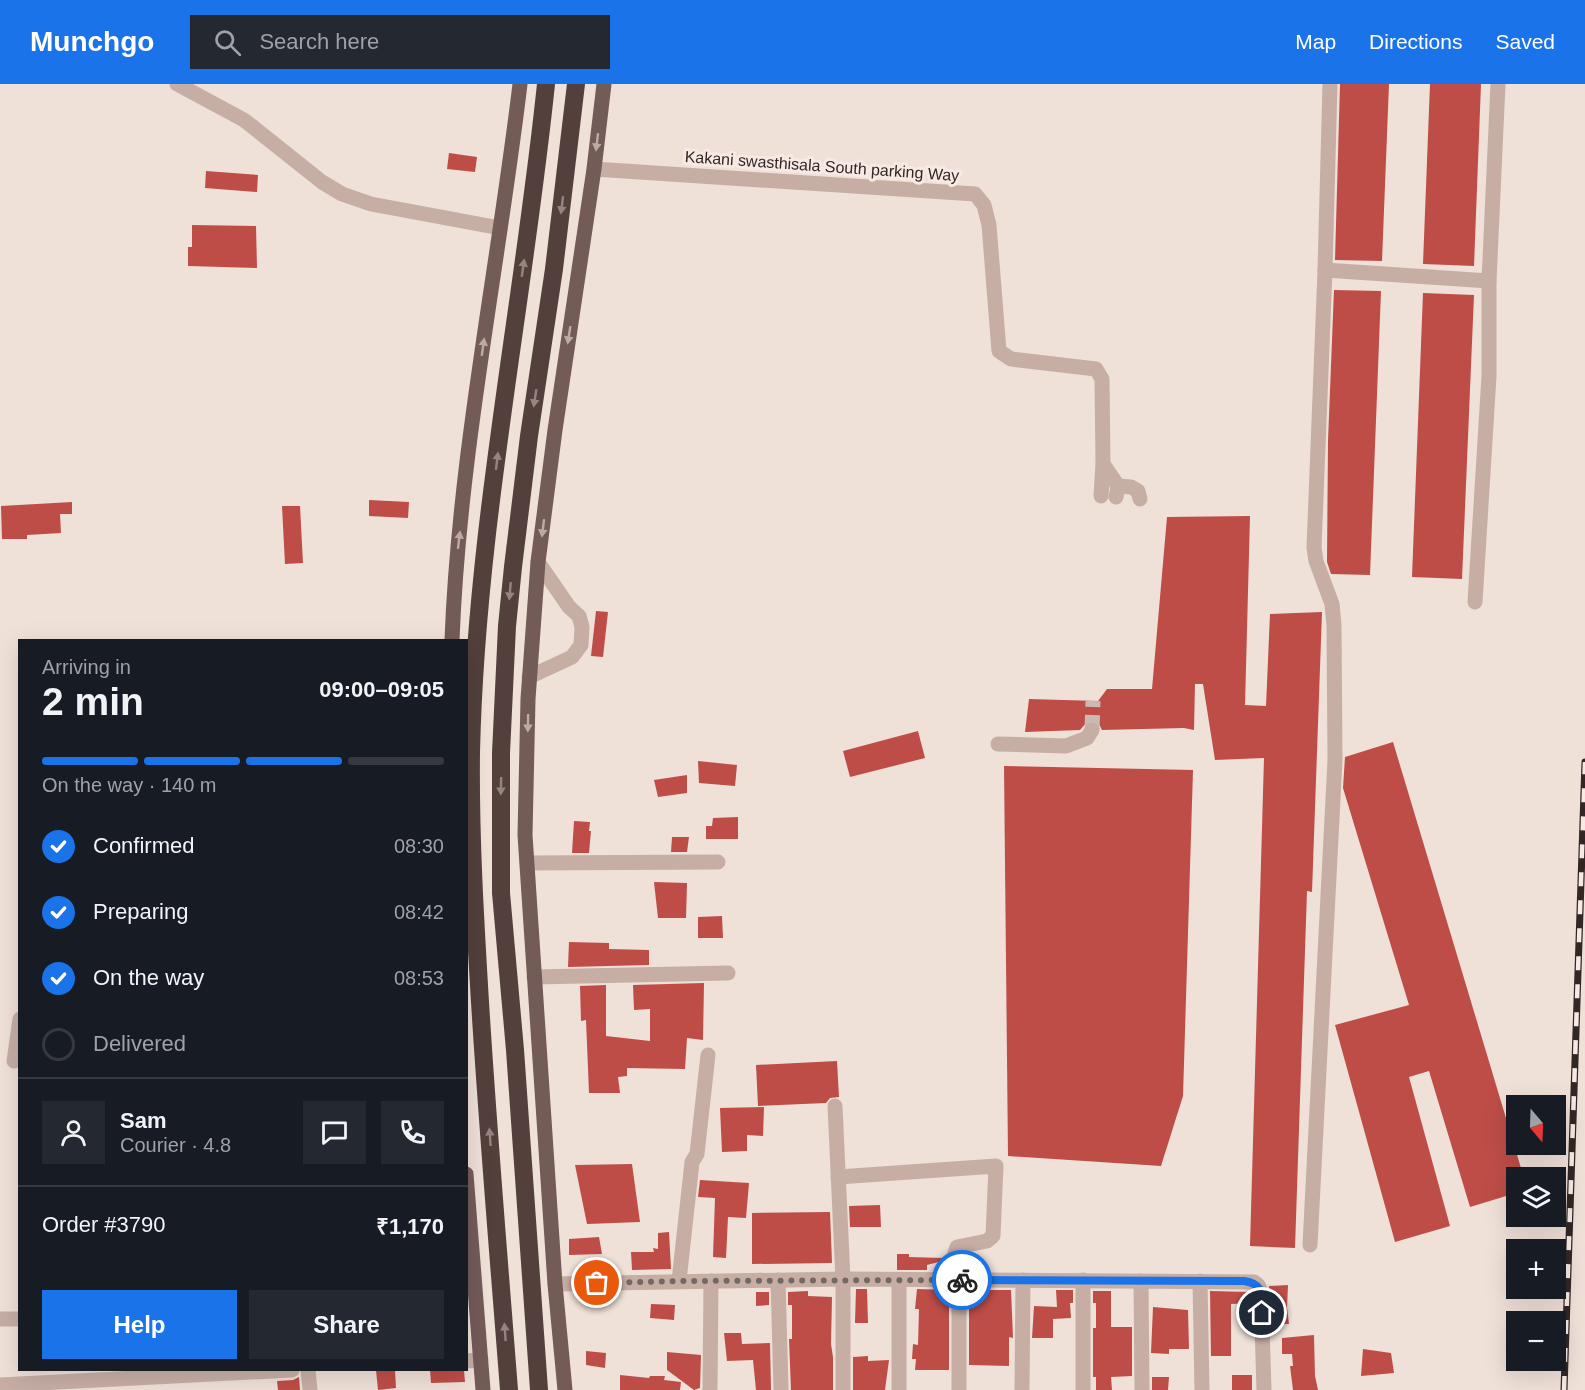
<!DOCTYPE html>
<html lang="en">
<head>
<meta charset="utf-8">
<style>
  :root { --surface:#171b24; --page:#242831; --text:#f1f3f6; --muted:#9ea1a6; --line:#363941; --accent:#1a73e8 }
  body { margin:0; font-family:Arial,sans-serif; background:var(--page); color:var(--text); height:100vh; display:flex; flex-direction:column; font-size:22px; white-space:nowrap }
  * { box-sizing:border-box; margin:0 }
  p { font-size:20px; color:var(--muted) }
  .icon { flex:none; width:33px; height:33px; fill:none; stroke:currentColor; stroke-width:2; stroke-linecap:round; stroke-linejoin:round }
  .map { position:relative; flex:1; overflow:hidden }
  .details { position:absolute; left:18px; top:555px; width:450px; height:732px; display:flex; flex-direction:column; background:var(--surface); border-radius:0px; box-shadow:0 6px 24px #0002 }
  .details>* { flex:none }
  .needle { width:39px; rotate:161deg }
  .controls { position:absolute; left:1506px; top:1011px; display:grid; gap:12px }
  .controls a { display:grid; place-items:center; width:60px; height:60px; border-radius:0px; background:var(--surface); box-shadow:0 6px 24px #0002; font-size:30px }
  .pin { position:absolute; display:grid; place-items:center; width:51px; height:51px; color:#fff; margin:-26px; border:3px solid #fff; border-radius:50%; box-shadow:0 2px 6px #0007 }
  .courier { position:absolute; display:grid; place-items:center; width:60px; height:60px; margin:-30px; border:4px solid #1a73e8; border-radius:50%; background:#fff; color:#222; box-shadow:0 2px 8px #0007 }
  .summary em { font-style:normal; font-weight:600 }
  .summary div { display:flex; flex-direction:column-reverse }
  .summary { display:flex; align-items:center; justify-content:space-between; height:102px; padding:0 24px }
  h1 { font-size:39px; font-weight:600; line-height:45px }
  .bar { display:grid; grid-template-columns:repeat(4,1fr); gap:9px 6px; align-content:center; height:72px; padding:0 24px }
  .bar i { height:8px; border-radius:4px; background:var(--line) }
  .bar .selected { background:var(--accent) }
  .bar p { grid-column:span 4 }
  .line { display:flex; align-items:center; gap:15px; padding:0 24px; border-top:2px solid var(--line) }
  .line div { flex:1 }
  .round { display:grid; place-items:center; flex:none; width:63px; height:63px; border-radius:0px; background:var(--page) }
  ol { padding:0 24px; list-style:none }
  li { display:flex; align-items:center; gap:18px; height:66px }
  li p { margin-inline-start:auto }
  li .icon { padding:6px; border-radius:50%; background:var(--accent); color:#fff; stroke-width:4 }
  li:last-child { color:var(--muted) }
  li i { width:33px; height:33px; border:3px solid var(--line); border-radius:50% }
  .cta { display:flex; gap:12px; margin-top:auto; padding:12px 24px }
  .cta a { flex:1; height:69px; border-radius:0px; background:var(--accent); color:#fff; font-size:24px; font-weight:600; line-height:69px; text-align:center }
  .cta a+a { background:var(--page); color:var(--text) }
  header { display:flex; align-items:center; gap:36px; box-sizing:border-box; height:84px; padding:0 30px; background:var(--accent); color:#fff }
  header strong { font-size:28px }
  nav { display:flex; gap:33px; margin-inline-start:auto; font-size:21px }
  .search { width:420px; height:54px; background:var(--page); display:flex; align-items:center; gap:15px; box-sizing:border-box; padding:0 21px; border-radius:0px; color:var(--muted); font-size:22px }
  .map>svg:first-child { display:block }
  .building { fill:#be4d47 }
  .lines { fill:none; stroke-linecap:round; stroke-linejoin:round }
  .minor-tunnel { stroke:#c9bbb4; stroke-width:15; stroke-dasharray:15 8; stroke-linecap:butt }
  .minor { stroke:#c6aea5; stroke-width:15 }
  .major { stroke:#735b58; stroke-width:15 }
  .highway { stroke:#53403d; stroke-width:18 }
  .rail-casing { stroke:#322726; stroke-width:7 }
  .rail { stroke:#f7eae4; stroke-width:4.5; stroke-dasharray:14; stroke-linecap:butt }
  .oneway { fill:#bcaaa5 }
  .oneway2 { fill:#958480 }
  .done { stroke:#746864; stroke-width:6; stroke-dasharray:0 10.8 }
  .route { stroke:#1a73e8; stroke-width:8 }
  .labels { text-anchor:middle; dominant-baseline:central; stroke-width:6; stroke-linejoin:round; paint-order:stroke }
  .street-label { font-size:16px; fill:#322726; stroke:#f7eae4 }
</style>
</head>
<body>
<header>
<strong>Munchgo</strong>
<div class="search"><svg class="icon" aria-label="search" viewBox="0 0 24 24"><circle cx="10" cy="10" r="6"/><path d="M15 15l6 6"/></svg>Search here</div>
<nav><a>Map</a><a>Directions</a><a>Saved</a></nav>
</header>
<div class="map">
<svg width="1585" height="1306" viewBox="0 0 1585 1306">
  <rect width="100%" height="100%" fill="#efe0d8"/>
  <g class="building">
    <polygon points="1340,0 1389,0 1382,177 1335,176"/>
    <polygon points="1430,0 1481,0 1474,182 1423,180"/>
    <polygon points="449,69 477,73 475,88 447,85"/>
    <polygon points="206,87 258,91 257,108 205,104"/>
    <polygon points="192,141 256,142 257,184 188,182 188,163 192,163"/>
    <polygon points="1334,206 1381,207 1370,491 1331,490 1327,478 1328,357"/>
    <polygon points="1423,209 1474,211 1462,495 1412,493"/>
    <polygon points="369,416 409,418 408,434 369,432"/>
    <polygon points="72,418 72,430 60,430 61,449 27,451 27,455 2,455 1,422"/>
    <polygon points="282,422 300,422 303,479 285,480"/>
    <polygon points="1250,432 1245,621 1266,622 1270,530 1322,528 1312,808 1307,807 1295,1164 1250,1162 1264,674 1215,676 1203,600 1195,600 1194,646 1184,644 1102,646 1098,638 1092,636 1087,638 1080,646 1025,648 1029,615 1098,617 1107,605 1152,605 1167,433"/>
    <polygon points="596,527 608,528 603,573 591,572"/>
    <polygon points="918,647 925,674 850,693 843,667"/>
    <polygon points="1393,658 1524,1094 1516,1094 1516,1109 1470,1123 1429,987 1409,993 1450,1142 1395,1158 1335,941 1409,921 1343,704 1345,673"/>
    <polygon points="698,677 737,681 735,702 699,699"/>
    <polygon points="1004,682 1193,686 1183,1012 1161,1082 1008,1072"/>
    <polygon points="687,691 687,709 658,713 654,696"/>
    <polygon points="738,733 738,755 706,755 706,742 712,742 713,734"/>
    <polygon points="574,737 590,738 589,747 591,747 589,769 572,769"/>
    <polygon points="672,753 689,753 687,768 671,768"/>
    <polygon points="654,798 687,799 686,834 658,834"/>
    <polygon points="722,832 723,854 698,854 698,833"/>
    <polygon points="569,858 609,859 609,865 649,866 649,881 568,883"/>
    <polygon points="704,899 703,956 687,954 685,985 627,984 627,992 618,993 620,1009 589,1009 586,936 581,937 580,902 606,901 606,952 650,957 650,925 634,926 633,901"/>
    <polygon points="837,977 839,1013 830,1014 826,1019 758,1022 756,981"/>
    <polygon points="764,1023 763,1052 747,1051 747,1067 722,1068 720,1024"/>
    <polygon points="632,1080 640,1138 587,1140 575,1081"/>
    <polygon points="700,1096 749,1099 746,1134 728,1133 726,1174 713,1173 715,1114 698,1113"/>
    <polygon points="880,1121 881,1143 850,1143 849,1122"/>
    <polygon points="830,1128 832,1179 752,1180 752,1129"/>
    <polygon points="669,1148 671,1185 632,1186 631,1168 654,1168 653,1164 658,1165 658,1149"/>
    <polygon points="599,1153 602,1170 569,1171 569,1155"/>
    <polygon points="897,1170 909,1170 909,1173 943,1174 942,1177 927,1181 927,1186 897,1186"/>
    <polygon points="1288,1201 1287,1224 1289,1240 1272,1240 1269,1202"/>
    <polygon points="856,1205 867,1205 868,1239 855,1239"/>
    <polygon points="917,1205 949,1206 949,1286 915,1286 916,1275 912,1275 913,1260 918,1261 919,1225 915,1225"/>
    <polygon points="969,1206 1011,1206 1013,1254 1009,1253 1009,1282 969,1281"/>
    <polygon points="1056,1206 1073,1206 1073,1219 1070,1219 1071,1234 1053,1235 1053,1254 1032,1254 1034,1222 1057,1223"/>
    <polygon points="808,1207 808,1212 832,1213 831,1260 833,1273 833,1306 791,1306 789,1255 792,1255 792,1221 788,1221 788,1208"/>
    <polygon points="1093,1207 1111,1207 1111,1243 1132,1243 1132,1292 1111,1293 1112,1306 1096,1306 1096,1293 1093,1293 1093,1244 1096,1244 1096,1219 1093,1219"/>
    <polygon points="1210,1207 1250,1208 1251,1211 1252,1219 1231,1220 1231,1272 1211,1272"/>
    <polygon points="756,1208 769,1208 769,1221 756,1222"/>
    <polygon points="651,1220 675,1221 674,1236 650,1234"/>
    <polygon points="1153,1223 1188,1226 1189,1265 1169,1265 1169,1270 1151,1269"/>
    <polygon points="724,1249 741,1249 742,1260 770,1259 771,1306 756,1306 753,1276 727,1277"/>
    <polygon points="1314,1251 1315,1292 1318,1306 1293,1306 1290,1282 1293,1282 1292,1270 1282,1270 1282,1254"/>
    <polygon points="1363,1265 1391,1269 1394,1289 1361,1292"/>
    <polygon points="586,1267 606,1269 605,1284 586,1281"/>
    <polygon points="667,1268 701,1271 700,1304 694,1306 667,1286"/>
    <polygon points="868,1272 868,1277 889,1276 885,1306 853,1306 853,1273"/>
    <polygon points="376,1286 395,1286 396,1304 378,1306"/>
    <polygon points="430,1286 464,1286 465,1298 431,1299"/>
    <polygon points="620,1291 649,1294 650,1292 665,1292 664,1296 681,1298 680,1306 620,1306"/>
    <rect x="1232" y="1291" width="20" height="15"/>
    <polygon points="299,1293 300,1306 278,1306 277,1297 293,1296"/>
    <polygon points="1152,1293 1169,1293 1168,1306 1152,1306"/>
  </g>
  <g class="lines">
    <polyline class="minor-tunnel" points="1092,646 1093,617"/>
    <g class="minor">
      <polyline points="177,0 244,36 322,98 342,110 371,120 500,144"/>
      <polyline points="594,85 975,110 984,121 989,141 999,267 1011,275 1096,285 1102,295 1103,380 1118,402 1116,413"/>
      <polyline points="1325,186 1489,197"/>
      <polyline points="1118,402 1131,403 1138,407 1140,415"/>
      <polyline points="1101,412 1103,380"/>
      <polyline points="1475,518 1489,292 1489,197 1498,0"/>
      <polyline points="529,593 572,573 581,561 582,543 579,532 569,523 538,478"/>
      <polyline points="998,660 1066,662 1087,654 1092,646"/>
      <polyline points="527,779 718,778"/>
      <polyline points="534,893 728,889"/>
      <polyline points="14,977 20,935"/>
      <polyline points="835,1022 843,1195 843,1306"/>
      <polyline points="838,1093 996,1082 993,1152 987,1157 957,1163 948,1190 944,1195"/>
      <polyline points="1310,1161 1335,676 1334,541 1332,520 1316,477 1314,464 1325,186 1330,0"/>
      <polyline points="778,1196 781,1306"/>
      <polyline points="679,1197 692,1078 697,1070 708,971"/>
      <polyline points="1141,1197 1142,1306"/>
      <polyline points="1200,1197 1202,1306"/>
      <polyline points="555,1200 843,1195 1254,1198 1258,1201 1261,1209 1264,1306"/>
      <polyline points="0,1235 20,1235"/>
      <polyline points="466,1277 481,1276"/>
      <polyline points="308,1286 310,1306"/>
      <polyline points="0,1301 292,1286"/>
      <polyline points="710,1306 711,1197"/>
      <polyline points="899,1306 899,1196"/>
      <polyline points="959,1306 959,1196"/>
      <polyline points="1022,1306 1023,1196"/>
      <polyline points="1083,1306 1083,1196"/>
    </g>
    <g class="major">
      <path d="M452 556C459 371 498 185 520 0"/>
      <polyline points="466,1090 483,1306"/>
      <polyline points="565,1306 555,1200 525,751 528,615 538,478 555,346 594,85 604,0"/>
    </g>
    <g class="highway">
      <path d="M509 1306C499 1177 488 1048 480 918 475 835 470 751 471 668 476 444 523 223 546 0"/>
      <polyline points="539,1306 515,966 501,809 501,669 507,542 513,483 529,352 554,185 576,0"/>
    </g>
    <g class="rail-casing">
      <polyline id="rail" points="1564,1306 1585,678"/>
    </g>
    <use href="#rail" class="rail"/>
  </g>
  <defs><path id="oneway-solid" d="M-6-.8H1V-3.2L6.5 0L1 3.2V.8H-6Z" transform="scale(1.5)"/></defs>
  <g class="oneway">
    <use href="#oneway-solid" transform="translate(597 58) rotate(97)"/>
    <use href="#oneway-solid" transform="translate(569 251) rotate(99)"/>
    <use href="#oneway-solid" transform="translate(483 263) rotate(-82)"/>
    <use href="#oneway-solid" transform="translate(543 444) rotate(97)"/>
    <use href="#oneway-solid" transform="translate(459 456) rotate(-83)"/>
    <use href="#oneway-solid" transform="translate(528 639) rotate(91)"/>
  </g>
  <g class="oneway2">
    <use href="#oneway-solid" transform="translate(562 121) rotate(97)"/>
    <use href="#oneway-solid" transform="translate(523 184) rotate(-82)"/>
    <use href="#oneway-solid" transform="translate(535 314) rotate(99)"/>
    <use href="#oneway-solid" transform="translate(497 377) rotate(-83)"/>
    <use href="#oneway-solid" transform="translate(510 507) rotate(95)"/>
    <use href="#oneway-solid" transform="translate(501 702) rotate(91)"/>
    <use href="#oneway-solid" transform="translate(490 1053) rotate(-94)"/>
    <use href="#oneway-solid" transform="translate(505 1248) rotate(-94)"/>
  </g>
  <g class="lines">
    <polyline class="done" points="597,1199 679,1197 962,1196"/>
    <path class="route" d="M962 1196 1244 1197C1265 1200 1261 1211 1262 1229"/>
  </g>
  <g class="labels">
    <g class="street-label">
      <text transform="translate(822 82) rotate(4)">Kakani swasthisala South parking Way</text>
    </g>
  </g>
</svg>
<div class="controls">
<a><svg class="needle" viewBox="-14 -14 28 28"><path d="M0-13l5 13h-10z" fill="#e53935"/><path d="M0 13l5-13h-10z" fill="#9ea1a6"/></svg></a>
<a><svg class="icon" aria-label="layers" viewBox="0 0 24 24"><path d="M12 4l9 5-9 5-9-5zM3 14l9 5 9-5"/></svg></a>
<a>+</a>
<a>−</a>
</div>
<div class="pin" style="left:597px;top:1199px;background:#ea580c"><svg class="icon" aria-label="bag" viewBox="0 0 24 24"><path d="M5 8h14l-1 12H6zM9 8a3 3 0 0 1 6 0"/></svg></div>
<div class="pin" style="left:1262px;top:1229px;background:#1f2937"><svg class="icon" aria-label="home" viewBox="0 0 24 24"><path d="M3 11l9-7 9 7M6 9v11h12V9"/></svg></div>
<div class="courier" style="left:962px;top:1196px"><svg class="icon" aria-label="bike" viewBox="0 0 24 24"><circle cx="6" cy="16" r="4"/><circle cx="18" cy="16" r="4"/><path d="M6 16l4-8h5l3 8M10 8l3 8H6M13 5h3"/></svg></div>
<section class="details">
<div class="summary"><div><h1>2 min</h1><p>Arriving in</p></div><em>09:00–09:05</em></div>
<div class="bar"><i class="selected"></i><i class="selected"></i><i class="selected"></i><i></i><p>On the way · 140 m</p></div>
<ol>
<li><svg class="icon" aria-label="check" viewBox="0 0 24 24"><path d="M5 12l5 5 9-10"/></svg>Confirmed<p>08:30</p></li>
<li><svg class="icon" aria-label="check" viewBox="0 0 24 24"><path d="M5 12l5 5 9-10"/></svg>Preparing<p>08:42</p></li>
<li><svg class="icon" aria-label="check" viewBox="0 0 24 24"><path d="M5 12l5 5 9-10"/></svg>On the way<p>08:53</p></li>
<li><i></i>Delivered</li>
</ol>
<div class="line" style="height:108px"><a class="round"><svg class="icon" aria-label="person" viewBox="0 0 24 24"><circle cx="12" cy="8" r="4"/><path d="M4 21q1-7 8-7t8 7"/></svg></a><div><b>Sam</b><p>Courier · 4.8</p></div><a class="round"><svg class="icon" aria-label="chat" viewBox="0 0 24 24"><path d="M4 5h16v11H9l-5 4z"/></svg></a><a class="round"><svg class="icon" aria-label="phone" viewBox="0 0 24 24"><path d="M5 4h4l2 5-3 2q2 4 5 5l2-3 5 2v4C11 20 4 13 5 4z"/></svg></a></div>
<div class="line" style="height:78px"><div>Order #3790</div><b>₹1,170</b></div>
<div class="cta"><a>Help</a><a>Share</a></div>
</section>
</div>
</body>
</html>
